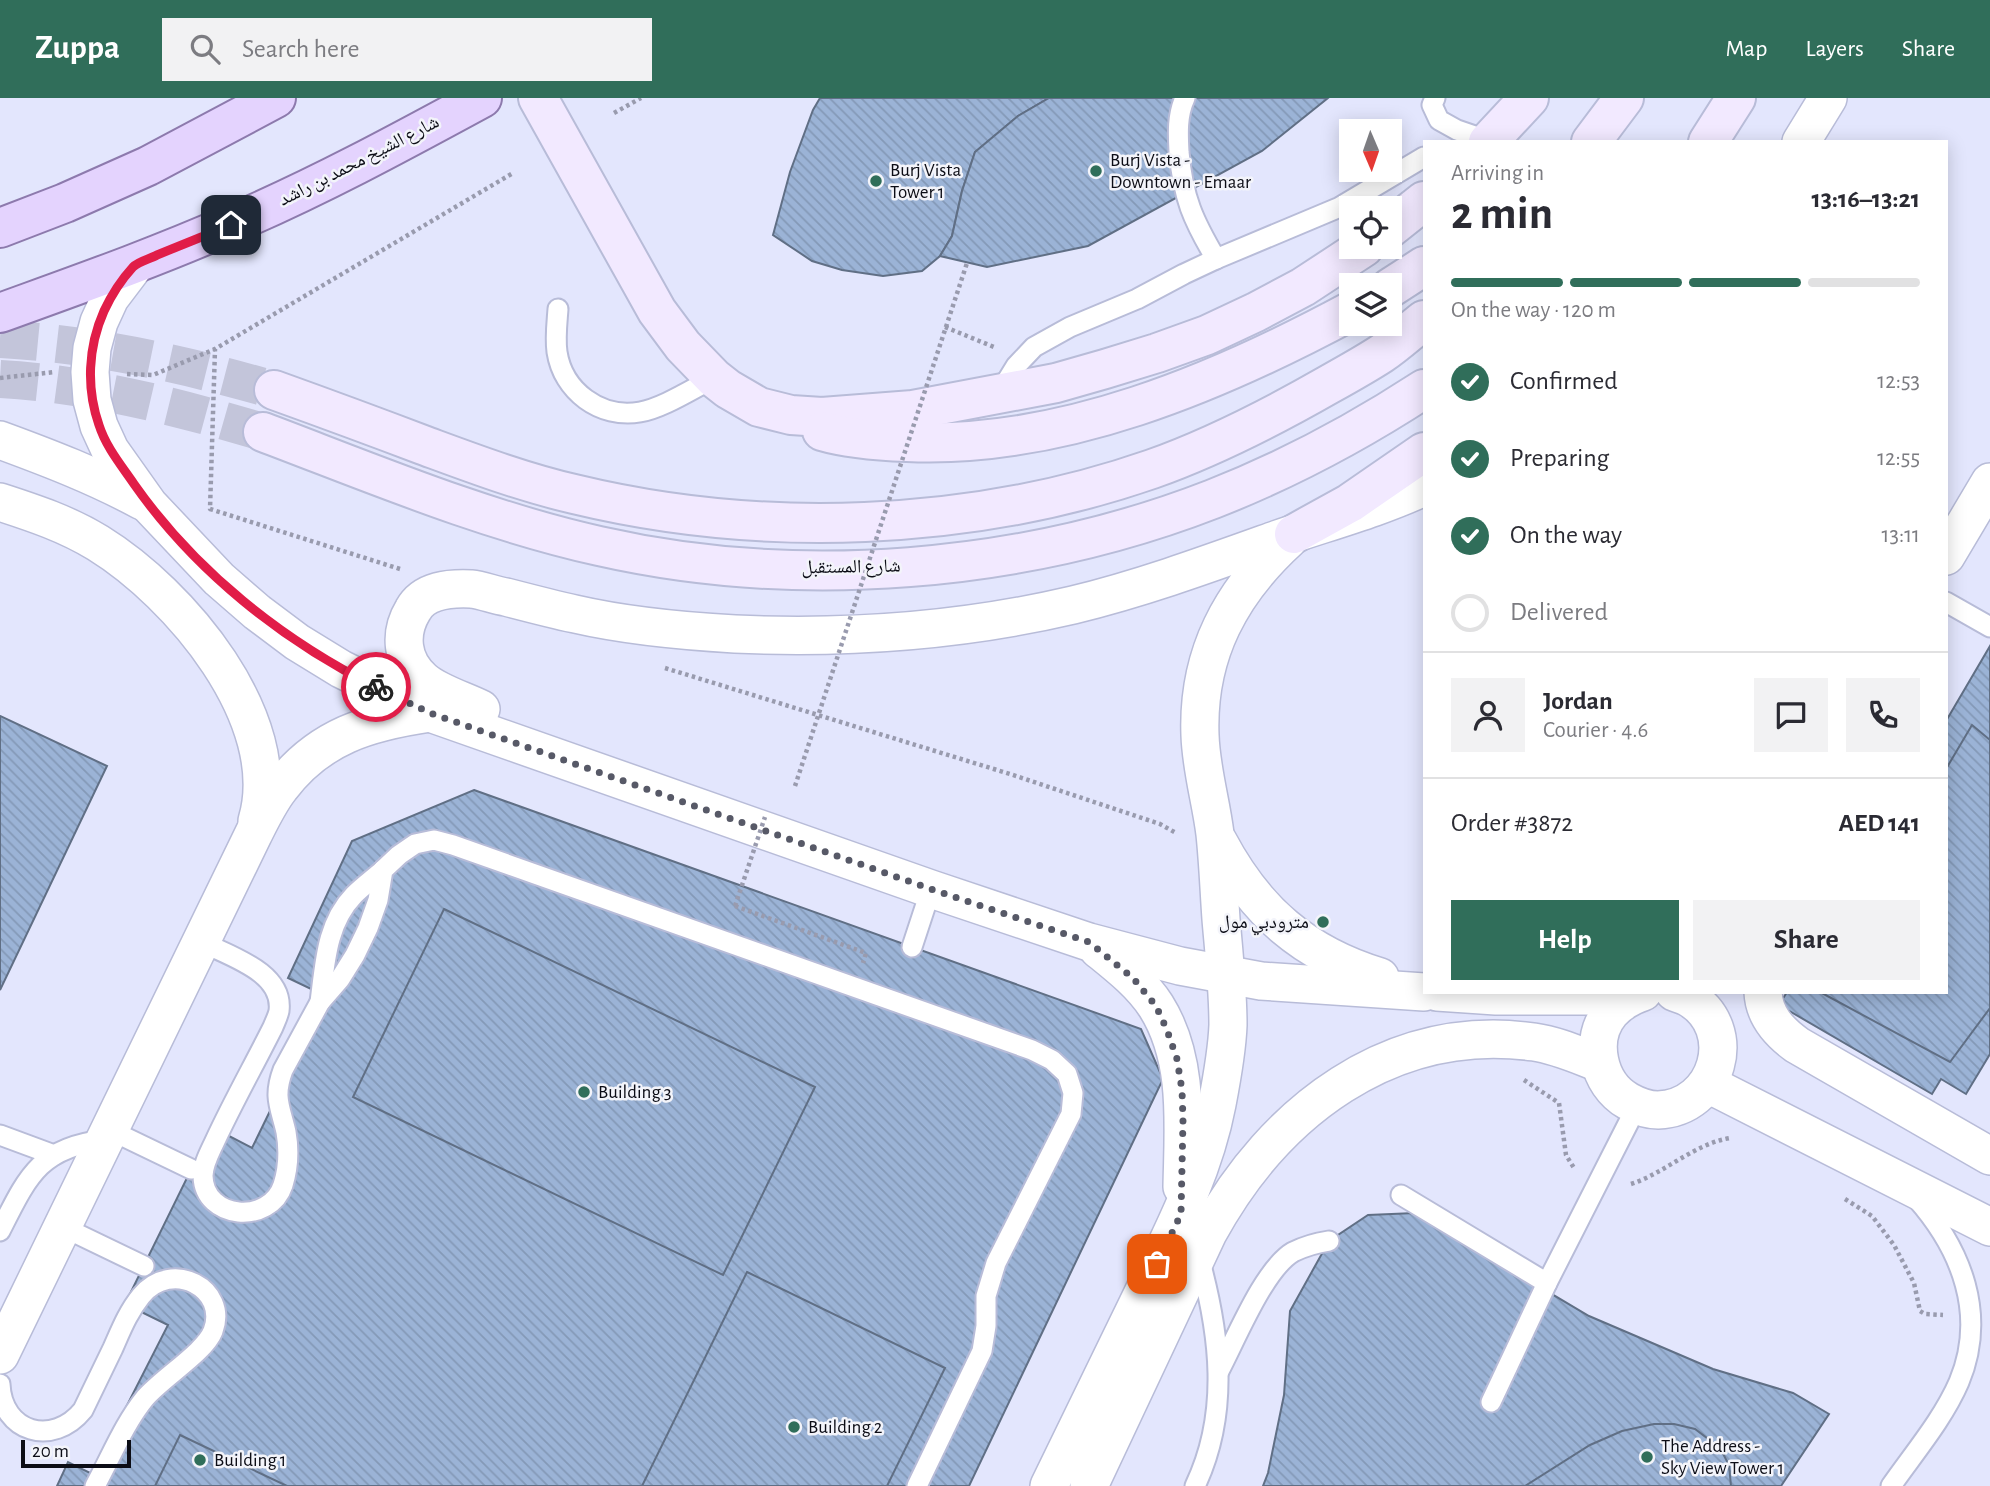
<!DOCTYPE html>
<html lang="en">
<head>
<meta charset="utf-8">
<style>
  :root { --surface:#fff; --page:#f2f2f3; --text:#2b2b33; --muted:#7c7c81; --line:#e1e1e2; --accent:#306e5a }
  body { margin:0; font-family:"Alegreya Sans","Noto Naskh Arabic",sans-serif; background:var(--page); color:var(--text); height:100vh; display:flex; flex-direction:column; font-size:26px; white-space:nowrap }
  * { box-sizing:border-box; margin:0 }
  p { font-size:23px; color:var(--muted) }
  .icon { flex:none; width:38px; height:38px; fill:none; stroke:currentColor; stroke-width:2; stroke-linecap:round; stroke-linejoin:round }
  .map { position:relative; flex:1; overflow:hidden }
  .side { position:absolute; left:1423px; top:42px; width:525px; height:854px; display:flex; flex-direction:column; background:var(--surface); border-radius:0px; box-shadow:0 4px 18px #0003 }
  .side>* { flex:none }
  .needle { width:46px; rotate:178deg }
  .controls { position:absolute; left:1339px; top:21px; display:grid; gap:14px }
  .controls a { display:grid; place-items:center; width:63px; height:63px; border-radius:0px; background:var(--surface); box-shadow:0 4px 18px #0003; font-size:35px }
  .scale { position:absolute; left:21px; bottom:18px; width:110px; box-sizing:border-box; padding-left:7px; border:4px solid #0c0d16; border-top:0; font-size:19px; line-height:24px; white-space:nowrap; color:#0c0d16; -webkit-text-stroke:5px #f3f4fa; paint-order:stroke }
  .pin { position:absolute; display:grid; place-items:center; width:60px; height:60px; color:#fff; margin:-30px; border-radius:14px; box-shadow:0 4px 10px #0006 }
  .courier { position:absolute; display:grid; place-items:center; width:70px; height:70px; margin:-35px; border:5px solid #e11d48; border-radius:50%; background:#fff; color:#222; box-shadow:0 2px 9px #0007 }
  .summary em { font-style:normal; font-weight:600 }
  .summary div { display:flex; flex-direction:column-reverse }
  .summary { display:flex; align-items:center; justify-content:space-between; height:119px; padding:0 28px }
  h1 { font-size:46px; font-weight:600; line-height:52px }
  .bar { display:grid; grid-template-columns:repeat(4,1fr); gap:10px 7px; align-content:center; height:84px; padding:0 28px }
  .bar i { height:9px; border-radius:5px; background:var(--line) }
  .bar .on { background:var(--accent) }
  .bar p { grid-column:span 4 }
  .line { display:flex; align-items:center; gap:18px; padding:0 28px; border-top:2px solid var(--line) }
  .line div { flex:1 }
  .round { display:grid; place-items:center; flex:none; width:74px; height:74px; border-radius:0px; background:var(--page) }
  ol { padding:0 28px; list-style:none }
  li { display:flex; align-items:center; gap:21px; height:77px }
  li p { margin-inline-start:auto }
  li .icon { padding:7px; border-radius:50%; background:var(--accent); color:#fff; stroke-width:4 }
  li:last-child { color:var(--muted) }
  li i { width:38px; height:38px; border:4px solid var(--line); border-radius:50% }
  .button { display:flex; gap:14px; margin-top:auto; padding:14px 28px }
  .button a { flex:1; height:80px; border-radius:0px; background:var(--accent); color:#fff; font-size:28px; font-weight:600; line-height:80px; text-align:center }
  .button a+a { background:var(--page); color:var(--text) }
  header { display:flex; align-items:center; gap:42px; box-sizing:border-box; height:98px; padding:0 35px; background:var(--accent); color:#fff }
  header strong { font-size:33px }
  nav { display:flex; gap:38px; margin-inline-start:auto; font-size:24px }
  .search { width:490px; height:63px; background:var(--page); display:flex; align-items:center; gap:18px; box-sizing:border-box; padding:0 24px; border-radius:0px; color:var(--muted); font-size:26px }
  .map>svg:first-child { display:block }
  .building { fill:url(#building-back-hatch); stroke:#606f85; stroke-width:2 }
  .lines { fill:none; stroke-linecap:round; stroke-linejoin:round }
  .secondary-tunnel { stroke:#c3c5da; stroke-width:38; stroke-dasharray:38 19; stroke-linecap:butt }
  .lane-casing { stroke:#b8bcd8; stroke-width:23 }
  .street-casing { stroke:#b8bcd8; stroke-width:40 }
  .secondary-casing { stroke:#b8bcd8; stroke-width:42 }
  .primary-casing { stroke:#8d7aad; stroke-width:42 }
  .path { stroke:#999bae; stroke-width:4.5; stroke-dasharray:3.5 3.5; stroke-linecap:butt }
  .lane { stroke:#fff; stroke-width:19 }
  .street { stroke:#fff; stroke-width:37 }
  .secondary { stroke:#f2e9ff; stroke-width:38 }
  .primary { stroke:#e4d3fe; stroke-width:38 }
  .path-bridge { stroke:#999bae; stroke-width:4.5; stroke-dasharray:3.5 3.5; stroke-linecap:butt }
  .done { stroke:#575967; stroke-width:7; stroke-dasharray:0 12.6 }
  .route { stroke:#e11d48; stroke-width:9 }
  .poi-dot { fill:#306e5a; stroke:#f3f4fa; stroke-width:2.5 }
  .labels { text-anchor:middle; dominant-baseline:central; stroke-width:5; stroke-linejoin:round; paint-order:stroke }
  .poi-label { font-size:19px; fill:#0c0d16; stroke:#f3f4fa; text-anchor:start }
  .street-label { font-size:19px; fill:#0c0d16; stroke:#f3f4fa }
</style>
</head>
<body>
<header>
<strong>Zuppa</strong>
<div class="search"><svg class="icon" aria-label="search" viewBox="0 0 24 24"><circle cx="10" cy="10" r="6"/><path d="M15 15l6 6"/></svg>Search here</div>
<nav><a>Map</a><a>Layers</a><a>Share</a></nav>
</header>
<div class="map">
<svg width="1990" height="1388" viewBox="0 0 1990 1388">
  <defs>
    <pattern id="building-back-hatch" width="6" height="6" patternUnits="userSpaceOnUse" patternTransform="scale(1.75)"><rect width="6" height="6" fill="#9bb3d6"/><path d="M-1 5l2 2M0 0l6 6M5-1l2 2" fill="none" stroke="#8499b7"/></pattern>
  </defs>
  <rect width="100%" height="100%" fill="#e3e6fd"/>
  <g class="building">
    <polygon points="820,0 1049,0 1018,18 975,54 962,93 952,138 940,158 922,173 883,178 842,172 812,163 773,137 790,74 813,12"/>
    <polygon points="1049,0 1328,0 1262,53 1088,148 987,169 940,158 952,138 962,93 975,54 1018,18"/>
    <polygon points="1990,548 1990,956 1966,996 1941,981 1932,996 1779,907 1787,894 1946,894 1946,623"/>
    <polygon points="0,618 107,668 0,892"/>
    <polygon points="1972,627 1990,642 1990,910 1950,964 1820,894 1946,894 1946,671"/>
    <polygon points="474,692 1141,931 1163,981 969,1388 57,1388 68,1364 92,1376 168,1227 125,1206 212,1029 252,1050 326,898 288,880 352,743"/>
    <polygon points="444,811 815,989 723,1177 353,999"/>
    <polygon points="1415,1115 1589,1218 1713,1271 1793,1295 1829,1316 1781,1388 1263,1388 1268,1375 1284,1297 1290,1213 1329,1143 1368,1117"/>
    <polygon points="747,1174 945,1270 887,1388 642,1388"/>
    <polygon points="1654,1326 1674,1326 1695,1331 1720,1350 1729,1367 1731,1388 1525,1388 1590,1347 1622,1333"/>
    <polygon points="180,1337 287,1388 155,1388"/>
  </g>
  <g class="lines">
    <g class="secondary-tunnel">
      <path d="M0 241C93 246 184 266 274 292"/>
      <path d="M0 281C90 286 177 309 263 334"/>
    </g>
    <g class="lane-casing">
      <g id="lane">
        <path d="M1185 0C1177 17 1178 36 1179 54 1183 100 1193 122 1216 161"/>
        <polyline points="1435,0 1432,7 1439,22 1457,32 1489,43"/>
        <path d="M558 211C557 225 555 240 557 254 563 293 600 321 640 314 663 310 692 291 714 280"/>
        <polyline points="1000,294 1016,268 1034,249 1070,229 1137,201 1184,176 1216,161 1340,109 1424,59"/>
        <polyline points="1946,504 1990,529"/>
        <path d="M202 844C229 858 284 874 279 913 278 918 275 924 273 929 254 967 233 1004 215 1043 210 1054 203 1066 203 1078 204 1122 270 1127 283 1087 288 1071 289 1051 286 1034 280 1008 273 999 283 972L320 904 340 881 355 857 368 830 378 802 383 772 399 757 415 746 434 742 453 747 1032 952 1052 962 1067 976 1073 995 1071 1016 996 1165 986 1198V1228L982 1253 917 1388"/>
        <polyline points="912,849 931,791"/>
        <path d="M320 904C325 866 326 826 354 797 363 788 374 780 383 772"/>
        <polyline points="110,1032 191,1071"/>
        <polyline points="0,1037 54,1057"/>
        <polyline points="1401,1097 1547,1185"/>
        <polyline points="63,1129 144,1168"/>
        <path d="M0 1133C27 1080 39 1049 105 1042"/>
        <path d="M1219 1273C1236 1241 1264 1171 1293 1154 1305 1148 1316 1145 1329 1143"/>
        <path d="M0 1286C2 1335 53 1349 83 1312 93 1291 103 1271 113 1250 121 1232 128 1214 141 1198 172 1160 229 1191 213 1233 205 1254 162 1280 145 1300 124 1326 111 1359 95 1388"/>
        <polyline points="1491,1304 1547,1185 1637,1008"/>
        <path d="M1195 1388C1230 1315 1220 1236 1199 1160"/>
        <path d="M1891 1388C1914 1355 1943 1321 1959 1284 1987 1217 1962 1152 1916 1100"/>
      </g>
    </g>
    <g class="street-casing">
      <g id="street">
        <polyline points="1801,44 1828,0"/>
        <polyline points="135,167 110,200 99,224 92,250 90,274 92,302 99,328 110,352 149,407 219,481 257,514 297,544 341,571 430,615 931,791 1089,844 1180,868 1261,883 1424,894"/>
        <path d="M0 342C49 360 96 378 142 403"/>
        <path d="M0 404C34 415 67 426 98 445 179 495 287 621 257 723"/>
        <polyline points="1946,458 1990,384"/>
        <path d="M481 611C463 602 438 595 423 582 401 563 399 535 413 512 424 492 449 490 471 491 482 492 494 497 506 499 529 505 552 511 575 516 627 528 682 533 735 536 849 541 962 533 1073 507 1143 490 1211 465 1278 441 1327 424 1377 411 1424 389"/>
        <path d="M1218 743C1255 813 1304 856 1380 879"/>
        <path d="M1098 851C1119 868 1141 885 1156 908 1190 962 1183 1029 1182 1089"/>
        <polyline points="1437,894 1496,898 1630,898"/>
        <path d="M1643 894C1631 898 1619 905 1611 914 1588 941 1598 986 1628 1003 1637 1008 1648 1012 1658 1012 1718 1010 1741 931 1689 900 1684 897 1678 896 1674 894"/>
        <path d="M1763 894C1764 918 1779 934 1797 947L1990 1058"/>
        <polyline points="1708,986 1990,1129"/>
        <path d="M0 1257 253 737C261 721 269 704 280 690 319 638 369 624 430 615"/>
        <path d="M1049 1388C1080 1324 1111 1261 1142 1197 1172 1135 1204 1074 1217 1006 1222 980 1227 953 1228 927 1228 892 1224 856 1221 821 1219 793 1218 764 1215 736 1211 703 1201 671 1200 637 1197 556 1231 494 1289 441"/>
        <path d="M1089 1388 1208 1135C1274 1014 1390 924 1534 944 1556 947 1578 957 1599 965"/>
      </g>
    </g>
    <g class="secondary-casing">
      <g id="secondary">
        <polyline points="538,0 657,213 683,248 714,280 728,291 759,309 791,317 822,319 913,312 1056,285 1105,271 1157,255 1207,237 1256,214 1303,189 1364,149"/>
        <polyline points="1488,44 1529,0"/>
        <polyline points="1591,44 1624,0"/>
        <polyline points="1708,44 1736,0"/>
        <polyline points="1390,130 1424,103"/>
        <polyline points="1390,190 1424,168"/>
        <path d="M274 292C324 310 373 328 423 347 472 365 522 384 574 396 760 441 971 434 1152 371 1214 349 1272 319 1328 287 1346 277 1364 267 1381 256 1396 246 1410 233 1424 222"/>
        <path d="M822 333C849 341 879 343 907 344 1061 351 1217 285 1351 213"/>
        <path d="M263 334C374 376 483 422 599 448 798 493 1023 475 1213 401 1287 372 1358 334 1424 291"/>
        <polyline points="1294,436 1350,405 1424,354"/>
      </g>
    </g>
    <g class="primary-casing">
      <g id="primary">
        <polyline points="0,130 65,105 148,68 276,0"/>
        <path d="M0 215C77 187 154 160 229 127 316 90 399 45 482 0"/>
      </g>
    </g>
    <g class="path">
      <polyline points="614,15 641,0"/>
      <polyline points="945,229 994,249"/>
      <polyline points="127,276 153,277 215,251"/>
      <polyline points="0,280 55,274"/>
      <polyline points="400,471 210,411 215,251 513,75"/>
      <polyline points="665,570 1010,676 1160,726 1176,735"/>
      <polyline points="735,808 866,855 863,865"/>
      <polyline points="1524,982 1559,1005 1566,1057 1574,1070"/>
      <path d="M1631 1086C1665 1075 1694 1046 1730 1040"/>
      <polyline points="1845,1101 1872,1118 1894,1147 1914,1185 1920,1213 1925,1216 1943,1217"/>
    </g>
    <use href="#lane" class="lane"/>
    <use href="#street" class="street"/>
    <use href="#secondary" class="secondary"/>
    <use href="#primary" class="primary"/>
    <g class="path-bridge">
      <polyline points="795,688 967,165"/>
      <polyline points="735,808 765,719"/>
    </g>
  </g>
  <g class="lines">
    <polyline class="done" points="376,589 430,615 931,791 1089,844 1133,880 1156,908 1167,932 1177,961 1182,992 1183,1022 1181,1116 1157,1166"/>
    <path class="route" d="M231 127C206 137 182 147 157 157 150 161 139 163 133 169 122 181 111 198 104 213 88 249 86 290 99 327 106 349 121 367 134 386 195 473 282 542 376 589"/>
  </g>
  <g class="poi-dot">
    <circle cx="1096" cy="73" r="7"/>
    <circle cx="876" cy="83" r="7"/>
    <circle cx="1323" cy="824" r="7"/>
    <circle cx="584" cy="994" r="7"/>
    <circle cx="794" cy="1329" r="7"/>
    <circle cx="1647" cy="1359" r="7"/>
    <circle cx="200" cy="1362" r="7"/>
  </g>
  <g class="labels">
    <g class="poi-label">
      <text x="1110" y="62">Burj Vista -<tspan x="1110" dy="22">Downtown - Emaar</tspan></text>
      <text x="890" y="72">Burj Vista<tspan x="890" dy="22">Tower 1</tspan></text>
      <text x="1309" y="824" text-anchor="end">مترودبي مول</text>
      <text x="598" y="994">Building 3</text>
      <text x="808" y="1329">Building 2</text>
      <text x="1661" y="1348">The Address -<tspan x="1661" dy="22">Sky View Tower 1</tspan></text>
      <text x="214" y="1362">Building 1</text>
    </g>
    <g class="street-label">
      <text transform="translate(359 63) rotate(-27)">شارع الشيخ محمد بن راشد</text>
      <text transform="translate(851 469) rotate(-1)">شارع المستقبل</text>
    </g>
  </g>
</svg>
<div class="controls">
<a><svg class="needle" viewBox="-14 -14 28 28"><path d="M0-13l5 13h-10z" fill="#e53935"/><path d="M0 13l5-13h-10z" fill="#7c7c81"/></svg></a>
<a><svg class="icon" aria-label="locate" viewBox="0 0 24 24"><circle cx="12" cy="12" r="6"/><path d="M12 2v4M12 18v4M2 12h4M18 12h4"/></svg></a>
<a><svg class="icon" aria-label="layers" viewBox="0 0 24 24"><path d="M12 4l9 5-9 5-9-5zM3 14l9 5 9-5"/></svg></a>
</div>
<div class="scale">20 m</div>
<div class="pin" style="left:1157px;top:1166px;background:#ea580c"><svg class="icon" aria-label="bag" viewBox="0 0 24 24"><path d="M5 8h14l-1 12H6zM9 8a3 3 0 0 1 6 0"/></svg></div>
<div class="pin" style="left:231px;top:127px;background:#1f2937"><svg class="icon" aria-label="home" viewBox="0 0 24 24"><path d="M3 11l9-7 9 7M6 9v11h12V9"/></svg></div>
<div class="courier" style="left:376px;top:589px"><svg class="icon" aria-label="bike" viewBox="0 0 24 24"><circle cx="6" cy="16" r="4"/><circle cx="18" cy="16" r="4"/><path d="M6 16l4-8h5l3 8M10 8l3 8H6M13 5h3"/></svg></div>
<section class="side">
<div class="summary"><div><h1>2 min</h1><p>Arriving in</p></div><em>13:16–13:21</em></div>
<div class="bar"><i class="on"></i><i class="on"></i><i class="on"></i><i></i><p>On the way · 120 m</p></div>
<ol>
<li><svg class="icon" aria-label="check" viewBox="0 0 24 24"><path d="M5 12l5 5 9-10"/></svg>Confirmed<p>12:53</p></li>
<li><svg class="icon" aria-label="check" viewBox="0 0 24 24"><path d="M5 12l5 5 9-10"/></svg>Preparing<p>12:55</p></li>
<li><svg class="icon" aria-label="check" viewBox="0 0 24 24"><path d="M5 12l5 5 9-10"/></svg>On the way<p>13:11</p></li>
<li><i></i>Delivered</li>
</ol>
<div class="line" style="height:126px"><a class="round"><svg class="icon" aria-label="person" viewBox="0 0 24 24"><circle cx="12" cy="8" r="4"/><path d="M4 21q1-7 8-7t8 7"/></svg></a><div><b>Jordan</b><p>Courier · 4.6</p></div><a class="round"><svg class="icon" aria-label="chat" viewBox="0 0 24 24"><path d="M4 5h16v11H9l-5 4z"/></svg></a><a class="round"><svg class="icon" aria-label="phone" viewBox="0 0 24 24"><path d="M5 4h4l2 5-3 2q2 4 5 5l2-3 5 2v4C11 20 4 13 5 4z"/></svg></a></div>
<div class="line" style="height:91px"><div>Order #3872</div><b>AED 141</b></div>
<div class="button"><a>Help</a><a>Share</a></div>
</section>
</div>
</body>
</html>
